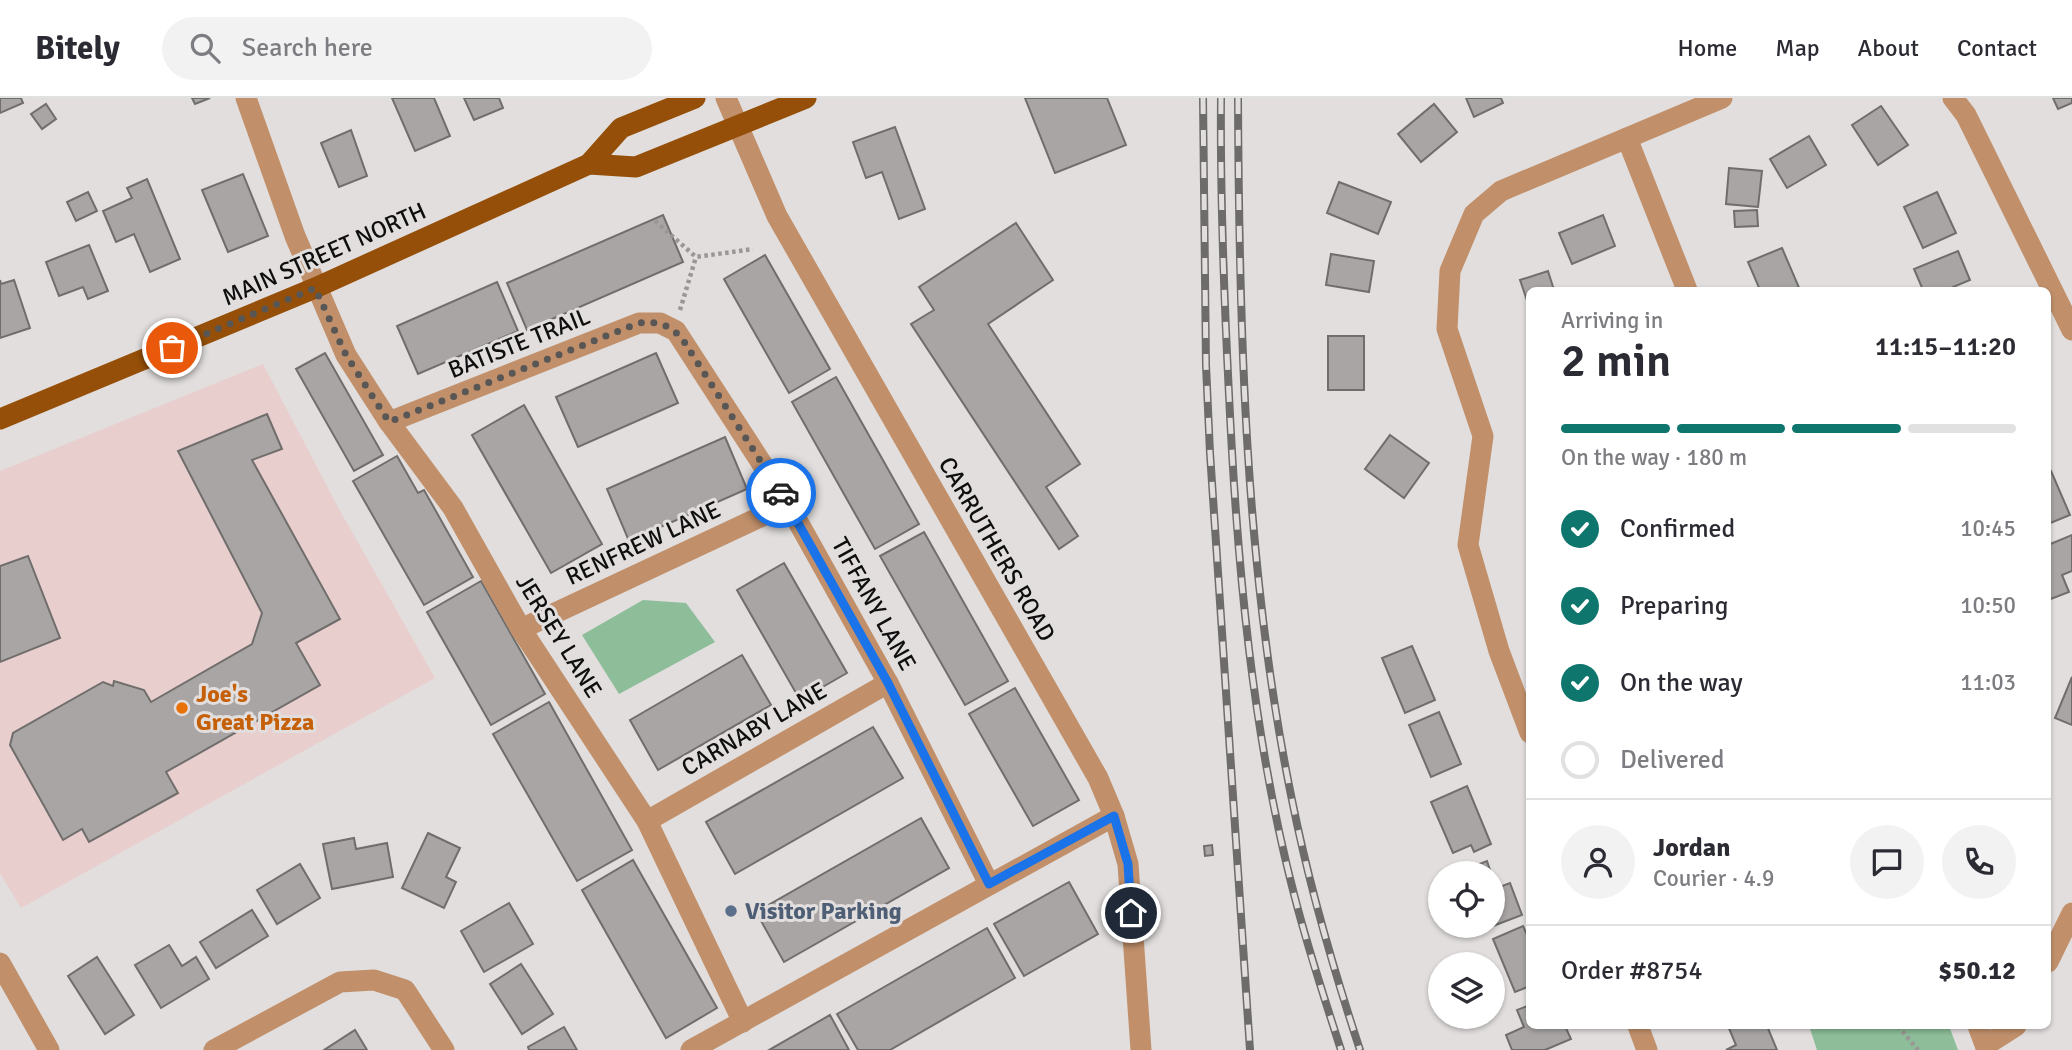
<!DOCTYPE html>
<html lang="en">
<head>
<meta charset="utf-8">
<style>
  :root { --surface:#fff; --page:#f2f2f3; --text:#2b2b33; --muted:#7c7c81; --line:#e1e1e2; --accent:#0f766e }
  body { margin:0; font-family:Signika,sans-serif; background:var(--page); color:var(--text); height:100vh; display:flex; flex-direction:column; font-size:26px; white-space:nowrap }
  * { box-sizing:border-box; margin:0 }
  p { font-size:23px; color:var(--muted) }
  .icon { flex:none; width:38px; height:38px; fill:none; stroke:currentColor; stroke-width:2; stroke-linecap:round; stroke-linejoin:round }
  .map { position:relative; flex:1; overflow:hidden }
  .drawer { position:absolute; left:1526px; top:189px; width:525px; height:742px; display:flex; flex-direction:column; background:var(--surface); border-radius:10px; box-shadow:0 2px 5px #0004 }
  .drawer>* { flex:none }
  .fabs { position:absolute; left:1428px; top:763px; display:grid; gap:14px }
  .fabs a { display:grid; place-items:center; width:77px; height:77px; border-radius:50%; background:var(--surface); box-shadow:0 2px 5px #0004; font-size:35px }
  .pin { position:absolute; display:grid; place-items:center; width:60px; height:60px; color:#fff; margin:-30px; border:4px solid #fff; border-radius:50%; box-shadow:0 2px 7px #0007 }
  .courier { position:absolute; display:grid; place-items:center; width:70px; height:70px; margin:-35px; border:5px solid #1a73e8; border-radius:50%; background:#fff; color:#222; box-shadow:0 2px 9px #0007 }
  .headline em { font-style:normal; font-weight:600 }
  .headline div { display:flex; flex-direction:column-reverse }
  .headline { display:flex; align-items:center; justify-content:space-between; height:119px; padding:0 35px }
  h1 { font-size:46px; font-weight:600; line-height:52px }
  .bar { display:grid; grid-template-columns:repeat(4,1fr); gap:10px 7px; align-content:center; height:84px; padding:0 35px }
  .bar i { height:9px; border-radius:5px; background:var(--line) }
  .bar .on { background:var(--accent) }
  .bar p { grid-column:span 4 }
  .line { display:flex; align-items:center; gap:18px; padding:0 35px; border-top:2px solid var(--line) }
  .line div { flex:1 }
  .round { display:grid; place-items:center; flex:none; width:74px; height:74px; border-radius:37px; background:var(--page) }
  ol { padding:0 35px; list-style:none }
  li { display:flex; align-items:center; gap:21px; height:77px }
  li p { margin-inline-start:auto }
  li .icon { padding:7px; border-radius:50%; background:var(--accent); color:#fff; stroke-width:4 }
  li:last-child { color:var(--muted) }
  li i { width:38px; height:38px; border:4px solid var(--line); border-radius:50% }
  header { display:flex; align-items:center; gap:42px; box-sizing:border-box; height:98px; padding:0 35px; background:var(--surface); border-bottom:2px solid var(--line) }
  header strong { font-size:33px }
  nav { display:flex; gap:38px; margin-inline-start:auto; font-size:24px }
  .search { width:490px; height:63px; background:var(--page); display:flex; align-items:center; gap:18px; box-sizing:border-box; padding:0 24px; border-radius:38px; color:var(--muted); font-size:26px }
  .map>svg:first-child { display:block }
  .commercial { fill:#e9cece }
  .green { fill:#8dbd99 }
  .building { fill:#a8a5a4; stroke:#706e6c; stroke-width:2 }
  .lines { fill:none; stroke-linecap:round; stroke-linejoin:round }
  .path { stroke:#999796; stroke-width:4.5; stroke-dasharray:3.5 3.5; stroke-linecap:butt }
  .street { stroke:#c1906b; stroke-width:21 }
  .primary { stroke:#954f08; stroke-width:21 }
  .rail-casing { stroke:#6e6c6b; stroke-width:8 }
  .rail { stroke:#e1dedd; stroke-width:5; stroke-dasharray:16; stroke-linecap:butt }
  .done { stroke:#585756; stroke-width:7; stroke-dasharray:0 12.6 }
  .route { stroke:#1a73e8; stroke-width:9 }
  .food-dot { fill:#e8710a; stroke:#e1dedd; stroke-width:2.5 }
  .service-dot { fill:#5c6f8a; stroke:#e1dedd; stroke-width:2.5 }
  .labels { text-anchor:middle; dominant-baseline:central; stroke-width:6; stroke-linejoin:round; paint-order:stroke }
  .street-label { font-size:24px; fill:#0f0e0e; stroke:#e1dedd }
  .food-label { font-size:24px; font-weight:bold; fill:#c56008; stroke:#e1dedd; text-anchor:start }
  .service-label { font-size:24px; font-weight:bold; fill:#4e5e75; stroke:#e1dedd; text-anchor:start }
</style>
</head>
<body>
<header>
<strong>Bitely</strong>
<div class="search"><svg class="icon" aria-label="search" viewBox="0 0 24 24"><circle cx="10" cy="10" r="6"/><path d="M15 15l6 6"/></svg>Search here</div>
<nav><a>Home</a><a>Map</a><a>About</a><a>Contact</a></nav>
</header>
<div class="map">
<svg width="2072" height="952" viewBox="0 0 2072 952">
  <rect width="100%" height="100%" fill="#e1dedd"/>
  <polygon class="commercial" points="263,266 339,411 435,580 21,810 0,775 0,373"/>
  <g class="green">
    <polygon points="643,502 686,505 715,544 619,596 582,537"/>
    <polygon points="1809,928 1949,928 1958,952 1817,952"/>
  </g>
  <g class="building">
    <polygon points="0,0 21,0 23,5 0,15"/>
    <polygon points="192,0 210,0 195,6"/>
    <polygon points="392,0 434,0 450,38 415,53"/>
    <polygon points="464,0 499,0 503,10 474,22"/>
    <polygon points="1025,0 1107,0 1126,47 1055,75"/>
    <polygon points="1466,0 1501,0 1503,5 1474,19"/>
    <polygon points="2053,0 2072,0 2072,5 2058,11"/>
    <polygon points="46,6 56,21 42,31 31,16"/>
    <polygon points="1434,6 1457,34 1421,64 1398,36"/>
    <polygon points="1881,8 1908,47 1878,67 1852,27"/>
    <polygon points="895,29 925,111 899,121 882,74 866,80 853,44"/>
    <polygon points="351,32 367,78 339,89 321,45"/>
    <polygon points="1809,38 1826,67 1787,90 1770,61"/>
    <polygon points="1729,70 1762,73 1758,109 1726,106"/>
    <polygon points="243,76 268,138 228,154 202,92"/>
    <polygon points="147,81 180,161 150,174 134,136 116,144 103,113 132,100 127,90"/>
    <polygon points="1339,84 1391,104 1378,136 1327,115"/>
    <polygon points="88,94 97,113 76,123 67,104"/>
    <polygon points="1937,94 1956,135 1923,150 1904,109"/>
    <polygon points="1757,112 1758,128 1735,129 1734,113"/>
    <polygon points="663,117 683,164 527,232 507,185"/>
    <polygon points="1603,117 1615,148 1572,166 1559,135"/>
    <polygon points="1016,125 1053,182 988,226 1080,366 1046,389 1078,438 1059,451 911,226 934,212 919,189"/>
    <polygon points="89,147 108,193 88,201 83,189 59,198 46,164"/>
    <polygon points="1782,150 1800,192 1760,192 1748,164"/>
    <polygon points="1958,153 1970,182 1953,189 1954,192 1923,192 1914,171"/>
    <polygon points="1331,156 1374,163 1369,194 1326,187"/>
    <polygon points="765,157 830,271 789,295 724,181"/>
    <polygon points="1548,173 1554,192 1530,192 1530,211 1520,182"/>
    <polygon points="0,182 1,186 14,182 30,230 0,240"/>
    <polygon points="497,184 518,233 418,276 397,228"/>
    <rect x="1328" y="238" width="36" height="54"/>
    <polygon points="325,255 383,357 354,373 296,271"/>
    <polygon points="656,255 678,305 578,349 556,299"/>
    <polygon points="836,279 919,426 875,451 792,304"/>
    <polygon points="524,307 602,446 551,475 472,337"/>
    <polygon points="267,316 282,351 252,362 340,521 296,545 320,587 166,674 178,695 89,744 82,731 63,742 10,647 13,635 103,584 113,588 114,583 144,592 151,604 252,546 262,515 178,353"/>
    <polygon points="1390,337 1429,365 1404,400 1365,371"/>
    <polygon points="725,339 747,391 629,443 607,391"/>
    <polygon points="397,358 418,395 424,392 473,479 424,507 353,383"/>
    <polygon points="2051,373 2070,417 2048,426 2048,375"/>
    <polygon points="924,434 1008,583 965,607 880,458"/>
    <polygon points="2072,437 2072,473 2062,477 2069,494 2048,502 2048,447"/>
    <polygon points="28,458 60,540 0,564 0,468"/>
    <polygon points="784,465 847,575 800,602 737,492"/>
    <polygon points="481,483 545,596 491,627 427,514"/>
    <polygon points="1412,548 1435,602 1405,615 1382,560"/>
    <polygon points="742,557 771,607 658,672 630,622"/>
    <polygon points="2072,579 2072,627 2055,620"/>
    <polygon points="1015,590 1079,702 1033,728 969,616"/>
    <polygon points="549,604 632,752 577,783 493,636"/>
    <polygon points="1439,614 1461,666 1431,679 1409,627"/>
    <polygon points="873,629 903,680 735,776 706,724"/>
    <polygon points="1467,688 1491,746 1474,754 1471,747 1453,755 1431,704"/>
    <polygon points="921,720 949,770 784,864 756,814"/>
    <polygon points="428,735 460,750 446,779 456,784 444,810 402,790"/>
    <polygon points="354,740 356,751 387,745 393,779 332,791 323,746"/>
    <polygon points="1212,747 1213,757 1205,758 1204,748"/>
    <polygon points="633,762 717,910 666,940 582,792"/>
    <polygon points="1487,763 1491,775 1460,775 1459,774"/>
    <polygon points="300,766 320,800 277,826 257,792"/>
    <polygon points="1493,779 1497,790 1510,785 1522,817 1493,828"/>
    <polygon points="1069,784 1098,836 1024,878 994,826"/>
    <polygon points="509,805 533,846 484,874 461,833"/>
    <polygon points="252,812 268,838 216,870 200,844"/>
    <polygon points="1463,828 1492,828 1466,838"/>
    <polygon points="1523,828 1530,843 1530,888 1515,894 1493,841"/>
    <polygon points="987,830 1015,880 890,952 858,952 837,916"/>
    <polygon points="169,847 182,868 196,859 209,881 161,910 135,867"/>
    <polygon points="97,859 134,917 105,936 68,878"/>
    <polygon points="521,866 553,916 522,936 490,886"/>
    <polygon points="1530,907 1530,928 1565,928 1571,941 1545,952 1512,952 1506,937 1524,929 1517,912"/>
    <polygon points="830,917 849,952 769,952"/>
    <polygon points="1728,928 1767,928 1777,952 1726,952 1736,947"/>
    <polygon points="564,929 577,952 529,952 528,949"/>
    <polygon points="355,932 367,952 324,952"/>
  </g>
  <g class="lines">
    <g class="path">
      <polyline points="655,123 696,159 753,151"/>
      <polyline points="680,212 696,159"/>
      <polyline points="1898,928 1918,952"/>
    </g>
    <g class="street">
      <polyline points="246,0 295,138 346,257 389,324 453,410 521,531 647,723 743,924"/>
      <polyline points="726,0 777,118 1098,680 1114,718 1128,766 1141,952"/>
      <polyline points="1953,0 1966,17 2072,232"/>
      <polyline points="1627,40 1687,192"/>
      <polyline points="389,324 639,225 660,225 676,233 788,406 888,585 989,786"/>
      <polyline points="521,531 788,406"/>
      <polyline points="1530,635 1499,553 1468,447 1483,338 1447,231 1450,173 1474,116 1501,93 1722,0"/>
      <polyline points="647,723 888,585"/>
      <polyline points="2048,864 2072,815"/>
      <polyline points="0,865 49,952"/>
      <polyline points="1638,928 1647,952"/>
      <polyline points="1978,928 1987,952"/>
      <polyline points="1986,947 2016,928"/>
      <polyline points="214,952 340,884 374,882 405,892 444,952"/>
      <polyline points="691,952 1114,718"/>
    </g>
    <g class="primary">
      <polyline points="589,66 636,69 806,0"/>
      <polyline points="0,321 315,190 589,66 621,30 695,0"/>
    </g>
    <g class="rail-casing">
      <g id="rail">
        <polyline points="1203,0 1206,267 1210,355 1250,952"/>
        <path d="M1221 0C1220 99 1224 198 1229 297 1237 466 1252 636 1295 800 1308 851 1325 902 1341 952"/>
        <path d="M1238 0C1239 231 1245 475 1292 702 1309 787 1333 870 1360 952"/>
      </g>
    </g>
    <use href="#rail" class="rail"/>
  </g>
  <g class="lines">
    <path class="done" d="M172 250 315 190 346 257 389 324 639 225C658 223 671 227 683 242L781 395"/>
    <polyline class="route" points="781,395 888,585 989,786 1114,718 1128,766 1131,815"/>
  </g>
  <circle class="food-dot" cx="182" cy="610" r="7"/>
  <circle class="service-dot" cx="731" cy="813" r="7"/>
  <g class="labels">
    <g class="street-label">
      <text transform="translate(324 156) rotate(-24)">MAIN STREET NORTH</text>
      <text transform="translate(519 245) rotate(-22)">BATISTE TRAIL</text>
      <text transform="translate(643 445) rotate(-25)">RENFREW LANE</text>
      <text transform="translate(997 451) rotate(60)">CARRUTHERS ROAD</text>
      <text transform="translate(874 506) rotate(61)">TIFFANY LANE</text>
      <text transform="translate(559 538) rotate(58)">JERSEY LANE</text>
      <text transform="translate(754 631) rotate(-30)">CARNABY LANE</text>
    </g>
    <g class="food-label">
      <text x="196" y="596">Joe's<tspan x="196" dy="28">Great Pizza</tspan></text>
    </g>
    <g class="service-label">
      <text x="745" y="813">Visitor Parking</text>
    </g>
  </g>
</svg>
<div class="fabs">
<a><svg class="icon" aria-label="locate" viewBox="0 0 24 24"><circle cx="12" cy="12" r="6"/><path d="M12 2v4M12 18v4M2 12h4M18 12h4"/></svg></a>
<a><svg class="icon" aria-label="layers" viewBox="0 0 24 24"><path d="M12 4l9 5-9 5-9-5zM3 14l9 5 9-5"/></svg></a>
</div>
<div class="pin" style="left:172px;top:250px;background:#ea580c"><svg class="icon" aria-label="bag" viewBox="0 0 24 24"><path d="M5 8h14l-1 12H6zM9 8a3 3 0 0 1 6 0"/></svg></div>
<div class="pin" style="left:1131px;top:815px;background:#1f2937"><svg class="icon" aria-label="home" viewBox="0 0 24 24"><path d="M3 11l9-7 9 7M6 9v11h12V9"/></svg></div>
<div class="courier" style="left:781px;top:395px"><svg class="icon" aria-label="car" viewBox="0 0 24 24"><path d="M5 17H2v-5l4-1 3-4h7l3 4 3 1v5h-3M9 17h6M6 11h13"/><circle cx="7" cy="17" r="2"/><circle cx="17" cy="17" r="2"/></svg></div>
<section class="drawer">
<div class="headline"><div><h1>2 min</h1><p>Arriving in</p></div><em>11:15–11:20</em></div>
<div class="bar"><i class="on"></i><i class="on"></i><i class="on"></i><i></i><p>On the way · 180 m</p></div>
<ol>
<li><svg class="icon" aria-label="check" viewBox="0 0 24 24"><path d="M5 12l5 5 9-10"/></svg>Confirmed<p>10:45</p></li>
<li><svg class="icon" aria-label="check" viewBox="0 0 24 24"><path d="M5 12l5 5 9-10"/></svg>Preparing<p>10:50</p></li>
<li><svg class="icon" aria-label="check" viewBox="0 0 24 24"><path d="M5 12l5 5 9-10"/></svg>On the way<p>11:03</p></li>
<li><i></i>Delivered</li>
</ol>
<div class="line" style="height:126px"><a class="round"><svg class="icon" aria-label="person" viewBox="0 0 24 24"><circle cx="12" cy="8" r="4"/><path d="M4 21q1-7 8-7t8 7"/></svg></a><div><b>Jordan</b><p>Courier · 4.9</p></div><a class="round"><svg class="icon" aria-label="chat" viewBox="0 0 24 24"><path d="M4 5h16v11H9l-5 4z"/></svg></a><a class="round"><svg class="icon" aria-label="phone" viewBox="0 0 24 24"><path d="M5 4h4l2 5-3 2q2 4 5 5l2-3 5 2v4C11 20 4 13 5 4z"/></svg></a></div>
<div class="line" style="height:91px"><div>Order #8754</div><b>$50.12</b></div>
</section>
</div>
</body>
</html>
